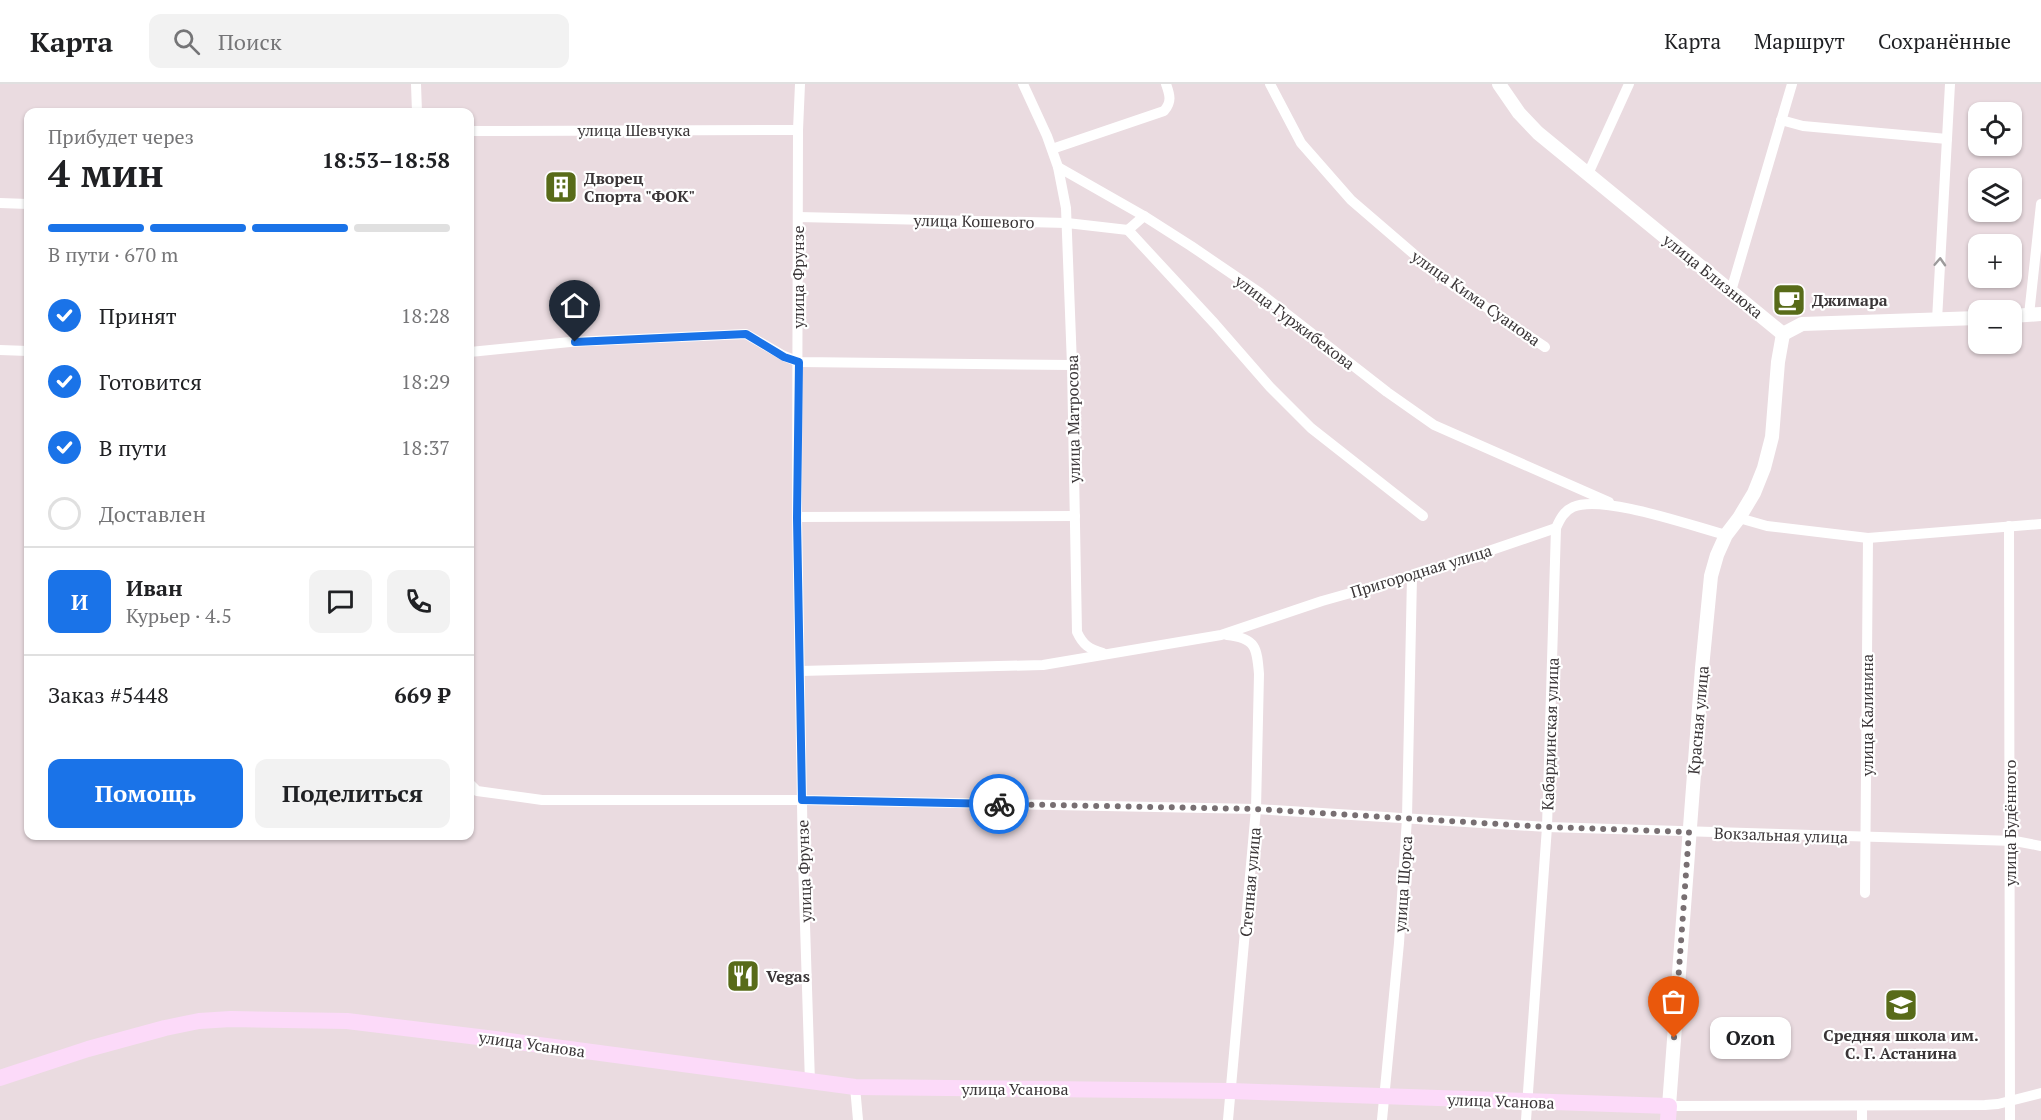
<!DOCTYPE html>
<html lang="ru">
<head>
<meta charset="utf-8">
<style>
  :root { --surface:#fff; --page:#f2f2f2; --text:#202124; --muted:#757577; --line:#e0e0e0; --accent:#1a73e8 }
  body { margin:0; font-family:"PT Serif",serif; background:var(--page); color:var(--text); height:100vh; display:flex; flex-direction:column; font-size:22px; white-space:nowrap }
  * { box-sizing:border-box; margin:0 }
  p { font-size:20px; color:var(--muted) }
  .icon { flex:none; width:33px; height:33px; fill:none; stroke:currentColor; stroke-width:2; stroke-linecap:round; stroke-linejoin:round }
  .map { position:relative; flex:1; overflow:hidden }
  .details { position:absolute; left:24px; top:24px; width:450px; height:732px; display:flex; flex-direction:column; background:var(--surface); border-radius:12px; box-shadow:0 2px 4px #0004 }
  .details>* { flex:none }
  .buttons { position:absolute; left:1968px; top:18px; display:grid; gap:12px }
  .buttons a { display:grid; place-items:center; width:54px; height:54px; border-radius:12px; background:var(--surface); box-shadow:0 2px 4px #0004; font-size:30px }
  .pin { position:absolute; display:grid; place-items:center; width:51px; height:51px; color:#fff; margin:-62px -26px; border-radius:50% 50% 50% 0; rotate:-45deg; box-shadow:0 0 6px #0007 }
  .pin .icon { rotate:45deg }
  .courier { position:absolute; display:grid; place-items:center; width:60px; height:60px; margin:-30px; border:4px solid #1a73e8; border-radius:50%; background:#fff; color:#222; box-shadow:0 2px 8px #0007 }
  .bubble { position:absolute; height:42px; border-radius:12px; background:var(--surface); box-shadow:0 2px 4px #0004; font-size:20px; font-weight:800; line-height:42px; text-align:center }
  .summary em { font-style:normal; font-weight:800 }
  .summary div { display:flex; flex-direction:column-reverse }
  .summary { display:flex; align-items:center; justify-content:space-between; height:102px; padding:0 24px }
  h1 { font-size:39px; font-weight:800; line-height:45px }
  .bar { display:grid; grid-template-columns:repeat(4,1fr); gap:9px 6px; align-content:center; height:72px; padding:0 24px }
  .bar i { height:8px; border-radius:4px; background:var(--line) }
  .bar .active { background:var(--accent) }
  .bar p { grid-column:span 4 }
  .line { display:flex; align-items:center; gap:15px; padding:0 24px; border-top:2px solid var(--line) }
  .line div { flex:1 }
  .round { display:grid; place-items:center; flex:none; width:63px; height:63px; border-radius:12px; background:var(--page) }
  ol { padding:0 24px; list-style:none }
  li { display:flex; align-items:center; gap:18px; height:66px }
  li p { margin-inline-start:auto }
  li .icon { padding:6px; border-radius:50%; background:var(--accent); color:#fff; stroke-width:4 }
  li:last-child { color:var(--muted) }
  li i { width:33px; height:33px; border:3px solid var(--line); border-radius:50% }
  .cta { display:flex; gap:12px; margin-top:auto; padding:12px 24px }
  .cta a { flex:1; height:69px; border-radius:12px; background:var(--accent); color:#fff; font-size:24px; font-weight:800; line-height:69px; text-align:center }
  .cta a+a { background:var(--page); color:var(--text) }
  header { display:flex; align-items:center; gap:36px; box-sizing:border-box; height:84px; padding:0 30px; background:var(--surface); border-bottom:2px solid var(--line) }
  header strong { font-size:28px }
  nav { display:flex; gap:33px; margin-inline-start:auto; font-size:21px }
  .search { width:420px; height:54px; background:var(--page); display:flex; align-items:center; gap:15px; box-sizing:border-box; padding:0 21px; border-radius:12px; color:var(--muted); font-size:22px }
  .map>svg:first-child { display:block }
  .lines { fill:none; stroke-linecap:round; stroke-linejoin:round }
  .street { stroke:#fff; stroke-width:10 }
  .secondary { stroke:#fff; stroke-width:14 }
  .primary { stroke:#fcdaf9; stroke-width:16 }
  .oneway { stroke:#9c9a9b }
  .done { stroke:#786f72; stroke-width:6; stroke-dasharray:0 10.8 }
  .route { stroke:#1a73e8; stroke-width:8 }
  .labels { text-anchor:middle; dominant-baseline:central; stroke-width:4.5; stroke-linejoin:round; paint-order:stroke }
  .street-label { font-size:16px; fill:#3a3537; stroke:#fff }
  .poi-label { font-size:16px; font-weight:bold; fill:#3a3537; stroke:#fff; text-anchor:start }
</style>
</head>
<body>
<header>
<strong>Карта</strong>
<div class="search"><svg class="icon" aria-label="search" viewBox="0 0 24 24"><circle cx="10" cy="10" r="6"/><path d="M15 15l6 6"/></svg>Поиск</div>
<nav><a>Карта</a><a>Маршрут</a><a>Сохранённые</a></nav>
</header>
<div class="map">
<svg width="2041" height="1036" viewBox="0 0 2041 1036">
  <rect width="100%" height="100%" fill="#eadbe0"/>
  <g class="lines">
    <g class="street">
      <polyline points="416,0 417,28"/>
      <polyline points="800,0 798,46 797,433 803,777 810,999"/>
      <path d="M1023 0 1047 52 1058 83 1066 124 1072 281 1077 548C1083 561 1089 565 1103 569"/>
      <polyline points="1270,0 1301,59 1351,116 1437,190 1545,263"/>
      <polyline points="1781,36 1803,42 1947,55"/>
      <polyline points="470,47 798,46"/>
      <path d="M1052 65 1164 27C1172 18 1170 11 1166 0"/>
      <polyline points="1058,83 1144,132 1191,162 1260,209 1387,308 1434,341 1609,418"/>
      <polyline points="1588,90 1629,0"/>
      <polyline points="0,119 28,120"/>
      <polyline points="798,133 1067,139 1128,146 1144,132"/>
      <polyline points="1128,146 1215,240 1270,303 1311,344 1423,432"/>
      <polyline points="1731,207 1792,0"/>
      <polyline points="2029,231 2041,120"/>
      <polyline points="1937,236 1950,0"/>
      <polyline points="0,266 28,267"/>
      <polyline points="470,268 570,258 746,250 784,272 799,278 1072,281"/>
      <polyline points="797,433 1075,432"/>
      <polyline points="1739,434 1767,442 1868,454 2041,440"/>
      <polyline points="2009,442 2010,1036"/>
      <path d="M1227 551C1256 554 1257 564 1259 590L1256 725 1228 1036"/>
      <path d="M800 587 1043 581 1221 551 1322 517 1436 485 1556 444C1560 435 1564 427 1573 423 1602 410 1692 442 1726 451"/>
      <polyline points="470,700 477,707 542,716 802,716 1256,725 1547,743 2015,757 2041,762"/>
      <polyline points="1865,809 1868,454"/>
      <polyline points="855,1003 858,1036"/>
      <polyline points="1669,1022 1985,1021 1998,1020 2041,1009"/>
      <polyline points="1382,1036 1399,859 1407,734 1412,492"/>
      <polyline points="1526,1036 1547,743 1556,444"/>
      <polyline points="1862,1036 1862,1022"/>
    </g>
    <g class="secondary">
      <polyline points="1499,0 1519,29 1538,49 1783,250"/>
      <polyline points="2012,232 2041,230"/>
      <polyline points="1783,250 1802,240 1978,234"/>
      <polyline points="1669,1022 1702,584 1711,492 1717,471 1726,451 1739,434 1754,409 1764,384 1772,353 1778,278 1783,250"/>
    </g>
    <polyline class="primary" points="0,994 88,965 165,944 199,937 231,935 347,937 495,955 855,1003 1231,1007 1669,1022 1668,1036"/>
  </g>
  <defs><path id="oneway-chevron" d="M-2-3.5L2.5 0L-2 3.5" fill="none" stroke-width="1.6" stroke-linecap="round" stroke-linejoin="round" transform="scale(1.5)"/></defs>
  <use class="oneway" href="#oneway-chevron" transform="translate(1940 178) rotate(-87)"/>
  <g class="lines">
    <polyline class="done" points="999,720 1256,725 1547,743 1689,748 1674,954"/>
    <polyline class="route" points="575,258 746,250 784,273 799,278 797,434 802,716 999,720"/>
  </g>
  <defs>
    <g id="building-square" transform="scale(1.725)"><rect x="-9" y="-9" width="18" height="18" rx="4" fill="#586b19" stroke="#fff"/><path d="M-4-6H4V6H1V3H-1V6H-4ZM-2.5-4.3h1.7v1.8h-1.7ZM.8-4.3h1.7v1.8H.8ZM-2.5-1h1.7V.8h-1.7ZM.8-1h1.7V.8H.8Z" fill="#fff"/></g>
    <g id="cafe-square" transform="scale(1.725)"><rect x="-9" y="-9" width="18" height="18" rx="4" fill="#586b19" stroke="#fff"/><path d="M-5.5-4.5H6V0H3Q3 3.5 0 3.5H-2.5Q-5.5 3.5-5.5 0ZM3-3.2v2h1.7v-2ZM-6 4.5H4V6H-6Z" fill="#fff"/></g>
    <g id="restaurant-square" transform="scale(1.725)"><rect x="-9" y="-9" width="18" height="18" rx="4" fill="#586b19" stroke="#fff"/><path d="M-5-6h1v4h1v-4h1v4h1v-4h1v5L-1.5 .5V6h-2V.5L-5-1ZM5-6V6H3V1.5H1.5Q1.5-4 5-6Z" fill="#fff"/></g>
    <g id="school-square" transform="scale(1.725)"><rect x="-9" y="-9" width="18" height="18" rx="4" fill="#586b19" stroke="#fff"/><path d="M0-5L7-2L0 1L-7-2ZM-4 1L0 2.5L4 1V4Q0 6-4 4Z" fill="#fff"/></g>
  </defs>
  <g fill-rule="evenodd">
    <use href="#building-square" x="561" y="103"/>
    <use href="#cafe-square" x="1789" y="216"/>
    <use href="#restaurant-square" x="743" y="892"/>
    <use href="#school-square" x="1901" y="921"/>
  </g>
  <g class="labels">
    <g class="street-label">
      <text x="634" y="46">улица Шевчука</text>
      <text transform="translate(974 137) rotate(1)">улица Кошевого</text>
      <text transform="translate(1713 192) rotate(39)">улица Близнюка</text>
      <text transform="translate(798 193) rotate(-90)">улица Фрунзе</text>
      <text transform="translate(1476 214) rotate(35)">улица Кима Суанова</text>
      <text transform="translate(1295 238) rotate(37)">улица Гуржибекова</text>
      <text transform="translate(1073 335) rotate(-91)">улица Матросова</text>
      <text transform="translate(1421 487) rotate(-17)">Пригородная улица</text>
      <text transform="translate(1867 631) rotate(-90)">улица Калинина</text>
      <text transform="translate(1698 636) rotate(-85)">Красная улица</text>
      <text transform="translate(1550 650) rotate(-88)">Кабардинская улица</text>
      <text transform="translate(2010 739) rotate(-90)">улица Будённого</text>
      <text transform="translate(1781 751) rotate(2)">Вокзальная улица</text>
      <text transform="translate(804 787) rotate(-92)">улица Фрунзе</text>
      <text transform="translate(1250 798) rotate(-85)">Степная улица</text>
      <text transform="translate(1403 800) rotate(-86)">улица Щорса</text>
      <text transform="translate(532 960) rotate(8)">улица Усанова</text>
      <text x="1015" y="1005">улица Усанова</text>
      <text transform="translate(1501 1017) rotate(2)">улица Усанова</text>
    </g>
    <g class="poi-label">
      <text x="584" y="94">Дворец<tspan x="584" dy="18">Спорта "ФОК"</tspan></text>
      <text x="1812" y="216">Джимара</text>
      <text x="766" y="892">Vegas</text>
      <text x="1901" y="951" text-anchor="middle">Средняя школа им.<tspan x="1901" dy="18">C. Г. Астанина</tspan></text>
    </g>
  </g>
</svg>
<div class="buttons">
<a><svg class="icon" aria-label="locate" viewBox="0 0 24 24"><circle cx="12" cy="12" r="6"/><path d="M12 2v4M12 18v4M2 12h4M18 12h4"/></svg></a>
<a><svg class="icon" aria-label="layers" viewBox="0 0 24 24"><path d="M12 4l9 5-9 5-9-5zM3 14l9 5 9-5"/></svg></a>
<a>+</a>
<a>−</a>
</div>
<div class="pin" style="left:1674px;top:954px;background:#ea580c"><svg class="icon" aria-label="bag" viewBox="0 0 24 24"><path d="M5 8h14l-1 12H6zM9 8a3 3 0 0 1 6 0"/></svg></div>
<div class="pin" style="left:575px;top:258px;background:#1f2937"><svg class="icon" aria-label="home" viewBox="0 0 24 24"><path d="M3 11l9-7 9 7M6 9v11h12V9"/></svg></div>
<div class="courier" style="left:999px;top:720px"><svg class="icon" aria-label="bike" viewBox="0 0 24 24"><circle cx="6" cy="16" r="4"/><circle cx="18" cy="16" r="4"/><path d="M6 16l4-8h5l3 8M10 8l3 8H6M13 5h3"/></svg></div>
<div class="bubble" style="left:1710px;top:933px;width:81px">Ozon</div>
<section class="details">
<div class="summary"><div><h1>4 мин</h1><p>Прибудет через</p></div><em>18:53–18:58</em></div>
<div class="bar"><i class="active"></i><i class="active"></i><i class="active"></i><i></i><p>В пути · 670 m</p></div>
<ol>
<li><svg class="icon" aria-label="check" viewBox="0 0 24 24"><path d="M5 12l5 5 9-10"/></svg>Принят<p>18:28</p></li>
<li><svg class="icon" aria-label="check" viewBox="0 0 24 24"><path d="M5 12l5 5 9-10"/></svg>Готовится<p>18:29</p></li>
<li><svg class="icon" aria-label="check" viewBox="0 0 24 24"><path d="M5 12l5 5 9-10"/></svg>В пути<p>18:37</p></li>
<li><i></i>Доставлен</li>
</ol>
<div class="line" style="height:108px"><b class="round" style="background:var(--accent);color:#fff">И</b><div><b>Иван</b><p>Курьер · 4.5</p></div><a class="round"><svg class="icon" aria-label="chat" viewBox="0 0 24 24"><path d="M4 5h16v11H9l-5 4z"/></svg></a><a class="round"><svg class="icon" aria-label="phone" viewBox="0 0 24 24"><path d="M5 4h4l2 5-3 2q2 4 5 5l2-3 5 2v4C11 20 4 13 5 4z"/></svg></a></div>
<div class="line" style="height:78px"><div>Заказ #5448</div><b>669 ₽</b></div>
<div class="cta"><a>Помощь</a><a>Поделиться</a></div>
</section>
</div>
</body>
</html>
